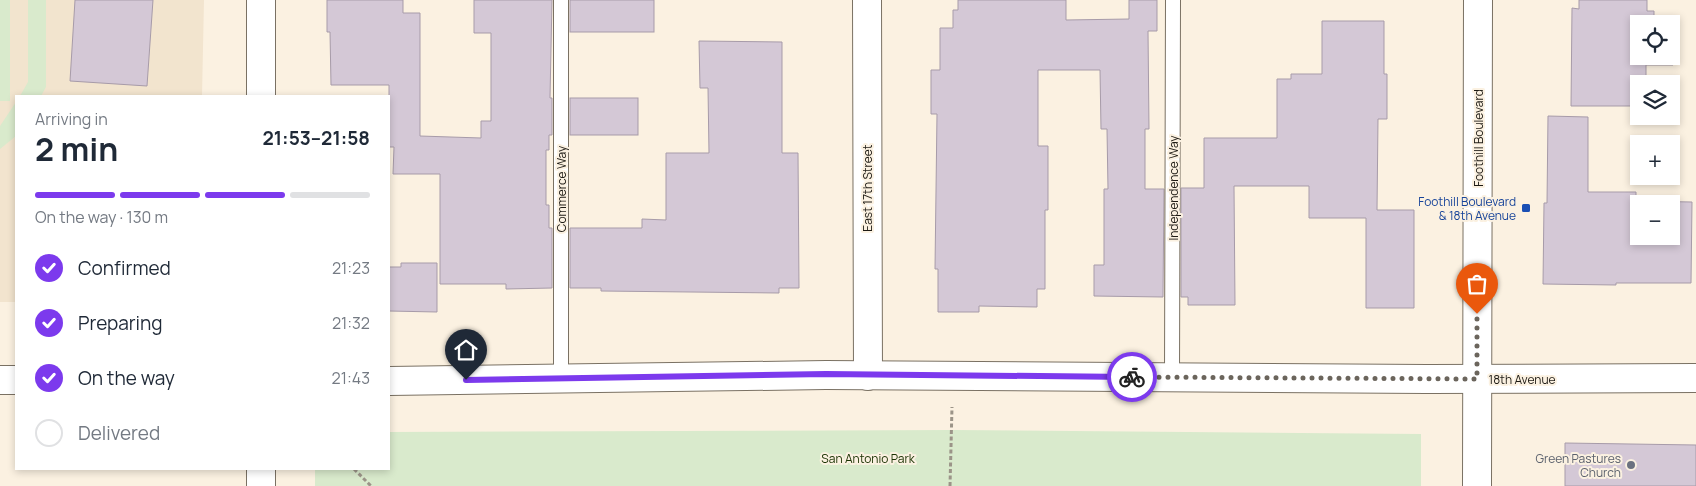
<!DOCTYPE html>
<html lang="en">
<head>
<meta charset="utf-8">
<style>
  :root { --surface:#fff; --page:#f2f2f3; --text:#1f2937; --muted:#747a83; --line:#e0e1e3; --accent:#7c3aed }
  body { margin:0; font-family:Manrope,sans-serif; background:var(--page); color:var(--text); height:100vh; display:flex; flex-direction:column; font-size:19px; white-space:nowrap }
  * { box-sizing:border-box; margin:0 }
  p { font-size:16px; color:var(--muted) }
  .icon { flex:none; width:28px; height:28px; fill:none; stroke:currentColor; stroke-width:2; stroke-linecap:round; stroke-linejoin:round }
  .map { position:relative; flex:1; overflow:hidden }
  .details { position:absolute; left:15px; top:95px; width:375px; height:375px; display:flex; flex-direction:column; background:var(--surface); border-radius:0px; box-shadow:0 2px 8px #0003 }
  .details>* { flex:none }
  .fabs { position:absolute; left:1630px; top:15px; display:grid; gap:10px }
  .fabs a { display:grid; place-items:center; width:50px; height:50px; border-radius:0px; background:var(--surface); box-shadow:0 2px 8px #0003; font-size:25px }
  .pin { position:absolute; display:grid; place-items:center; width:42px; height:42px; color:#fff; margin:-51px -21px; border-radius:50% 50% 50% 0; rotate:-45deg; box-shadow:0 0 5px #0007 }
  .pin .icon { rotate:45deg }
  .courier { position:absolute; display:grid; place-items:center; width:50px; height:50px; margin:-25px; border:4px solid #7c3aed; border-radius:50%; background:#fff; color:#222; box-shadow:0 1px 6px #0007 }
  .overview em { font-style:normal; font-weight:700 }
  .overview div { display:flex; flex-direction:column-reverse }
  .overview { display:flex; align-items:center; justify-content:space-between; height:85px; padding:0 20px }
  h1 { font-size:32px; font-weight:700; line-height:38px }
  .bar { display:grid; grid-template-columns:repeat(4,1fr); gap:8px 5px; align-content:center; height:60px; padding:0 20px }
  .bar i { height:6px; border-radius:4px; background:var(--line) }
  .bar .on { background:var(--accent) }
  .bar p { grid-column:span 4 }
  ol { padding:0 20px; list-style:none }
  li { display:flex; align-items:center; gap:15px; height:55px }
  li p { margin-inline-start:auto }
  li .icon { padding:5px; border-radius:50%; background:var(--accent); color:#fff; stroke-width:4 }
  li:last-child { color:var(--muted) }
  li i { width:28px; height:28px; border:2px solid var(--line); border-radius:50% }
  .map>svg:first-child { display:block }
  .built { fill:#f2e4ce }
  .green { fill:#d9eacc }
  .building { fill:#d4c8d6; stroke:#a79ba9; fill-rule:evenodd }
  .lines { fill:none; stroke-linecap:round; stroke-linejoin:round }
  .service-casing { stroke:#7a7163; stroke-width:16 }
  .minor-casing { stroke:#7a7163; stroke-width:30 }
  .secondary-casing { stroke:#7a7163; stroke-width:30 }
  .path { stroke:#9b9488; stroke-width:3; stroke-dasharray:4 2.5; stroke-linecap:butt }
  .service { stroke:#fff; stroke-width:14 }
  .minor { stroke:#fff; stroke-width:28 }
  .secondary { stroke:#fff; stroke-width:28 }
  .done { stroke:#6b655c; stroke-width:5; stroke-dasharray:0 9 }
  .route { stroke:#7c3aed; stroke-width:6 }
  .transit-dot { fill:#1a4fb4; stroke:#fbf1e1; stroke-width:2 }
  .worship-dot { fill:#6b7280; stroke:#fbf1e1; stroke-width:2 }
  .labels { text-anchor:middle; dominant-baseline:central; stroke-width:4; stroke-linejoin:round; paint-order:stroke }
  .street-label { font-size:12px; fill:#1d1a14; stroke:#fbf1e1 }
  .transit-label { font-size:12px; fill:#164399; stroke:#fbf1e1; text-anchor:end }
  .park-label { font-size:12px; fill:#193101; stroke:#fbf1e1 }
  .worship-label { font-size:12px; fill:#5b616d; stroke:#fbf1e1; text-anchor:end }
</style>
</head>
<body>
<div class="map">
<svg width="1696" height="486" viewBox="0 0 1696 486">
  <rect width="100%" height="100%" fill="#fbf1e1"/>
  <polygon class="built" points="0,0 204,0 202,96 16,96 16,302 0,302"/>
  <g class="green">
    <rect x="0" y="0" width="10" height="101"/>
    <polygon points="28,0 46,0 46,87 41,96 20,96 28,82"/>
    <polygon points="16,102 16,136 0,149 0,126"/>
    <polygon points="953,430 1421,434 1421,486 315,486 315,469 389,469 389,432"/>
  </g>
  <g class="building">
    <polygon points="75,0 153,0 147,86 70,81"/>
    <polygon points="327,0 403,0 403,13 420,13 420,136 481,138 481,121 491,121 491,33 474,33 474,0 552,0 550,98 552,98 552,135 549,135 549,150 546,150 546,205 549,205 549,228 552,228 552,288 506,289 506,284 440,284 440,174 393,174 394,147 389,147 389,85 331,85 330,32 327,32"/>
    <rect x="570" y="0" width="84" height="32"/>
    <polygon points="958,0 1066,0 1066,20 1129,19 1129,0 1157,0 1157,31 1148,31 1149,129 1145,129 1145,189 1164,189 1163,297 1094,296 1094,265 1104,265 1104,189 1108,189 1107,129 1101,129 1100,70 1038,70 1038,146 1048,146 1048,210 1045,210 1045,289 1037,289 1037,307 979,306 979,312 938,312 938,269 935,269 937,114 931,114 931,70 940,70 940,28 953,28 953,10 958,10"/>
    <polygon points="1579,0 1647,0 1647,11 1654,11 1654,24 1639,24 1639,56 1671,56 1671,38 1673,38 1673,65 1646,65 1646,84 1639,84 1639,106 1571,106 1572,8 1579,9"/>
    <polygon points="1322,21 1384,21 1384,74 1387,74 1387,119 1378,119 1377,210 1414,210 1414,308 1366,308 1366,218 1309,218 1309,186 1234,186 1235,305 1188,305 1188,297 1181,297 1181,188 1204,188 1204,138 1277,138 1277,79 1291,79 1291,74 1322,74"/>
    <polygon points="699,41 782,42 782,153 798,153 799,288 779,288 779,293 601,291 601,288 570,288 570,228 642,228 642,219 666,220 666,153 709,153 708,88 700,88"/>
    <rect x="570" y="98" width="68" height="37"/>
    <path d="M1548 116 1588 117V192H1636V201L1692 202 1691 283H1616V285L1543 284 1544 203H1547ZM1639 204H1671V236H1639Z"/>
    <polygon points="401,263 437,263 437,312 389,311 389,267 401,267"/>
    <polygon points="1565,443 1696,445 1696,486 1565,486"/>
  </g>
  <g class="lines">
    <g class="service-casing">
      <g id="service">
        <polyline points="1172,377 1173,0"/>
        <polyline points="561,378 561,0"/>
      </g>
    </g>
    <g class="minor-casing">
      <g id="minor">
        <polyline points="867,0 868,376"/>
        <polyline points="261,96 261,0"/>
        <polyline points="0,380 16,380"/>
        <polyline points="389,381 826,375 1427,379 1696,378"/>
        <polyline points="261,486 261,469"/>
      </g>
    </g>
    <g class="secondary-casing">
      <polyline id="secondary" points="1477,486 1478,0"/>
    </g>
    <g class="path">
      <polyline points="354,469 371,486"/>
      <polyline points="950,486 952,407"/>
    </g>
    <use href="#service" class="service"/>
    <use href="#minor" class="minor"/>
    <use href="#secondary" class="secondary"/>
  </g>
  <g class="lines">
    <polyline class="done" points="1132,377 1477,379 1477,314"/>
    <polyline class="route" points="466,380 826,374 1132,377"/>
  </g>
  <rect class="transit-dot" x="1521" y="203" width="10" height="10" rx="2.5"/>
  <circle class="worship-dot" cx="1631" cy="465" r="5"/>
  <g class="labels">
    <g class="street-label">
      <text transform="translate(1478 138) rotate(-90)">Foothill Boulevard</text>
      <text transform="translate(867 188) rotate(-90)">East 17th Street</text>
      <text transform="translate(1173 188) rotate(-90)">Independence Way</text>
      <text transform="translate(561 189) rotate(-90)">Commerce Way</text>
      <text x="1522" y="379">18th Avenue</text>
    </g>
    <g class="transit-label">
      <text x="1516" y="201">Foothill Boulevard<tspan x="1516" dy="14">&amp; 18th Avenue</tspan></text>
    </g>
    <g class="park-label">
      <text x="868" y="458">San Antonio Park</text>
    </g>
    <g class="worship-label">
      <text x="1621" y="458">Green Pastures<tspan x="1621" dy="14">Church</tspan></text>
    </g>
  </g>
</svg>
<div class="fabs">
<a><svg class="icon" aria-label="locate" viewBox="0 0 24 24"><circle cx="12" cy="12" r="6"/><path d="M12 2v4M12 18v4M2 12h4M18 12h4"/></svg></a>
<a><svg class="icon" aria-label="layers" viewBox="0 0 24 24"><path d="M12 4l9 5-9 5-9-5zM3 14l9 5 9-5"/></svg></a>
<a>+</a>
<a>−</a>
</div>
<div class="pin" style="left:1477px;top:314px;background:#ea580c"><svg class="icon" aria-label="bag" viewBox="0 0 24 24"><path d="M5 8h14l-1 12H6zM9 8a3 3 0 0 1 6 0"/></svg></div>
<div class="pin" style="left:466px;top:380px;background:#1f2937"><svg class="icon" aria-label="home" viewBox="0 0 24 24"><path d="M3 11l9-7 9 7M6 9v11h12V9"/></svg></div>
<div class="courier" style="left:1132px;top:377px"><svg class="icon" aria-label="bike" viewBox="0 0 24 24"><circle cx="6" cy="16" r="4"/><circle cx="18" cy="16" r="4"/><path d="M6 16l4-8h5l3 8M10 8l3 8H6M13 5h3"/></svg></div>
<section class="details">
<div class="overview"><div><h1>2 min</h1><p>Arriving in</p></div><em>21:53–21:58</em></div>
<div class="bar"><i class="on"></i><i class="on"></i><i class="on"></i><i></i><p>On the way · 130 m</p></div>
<ol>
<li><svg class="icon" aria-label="check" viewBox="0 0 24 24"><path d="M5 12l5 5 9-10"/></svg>Confirmed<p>21:23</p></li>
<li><svg class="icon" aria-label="check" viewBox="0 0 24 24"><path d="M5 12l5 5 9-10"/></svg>Preparing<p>21:32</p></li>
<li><svg class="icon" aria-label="check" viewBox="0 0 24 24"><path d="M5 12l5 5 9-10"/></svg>On the way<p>21:43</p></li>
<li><i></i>Delivered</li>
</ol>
</section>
</div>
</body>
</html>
